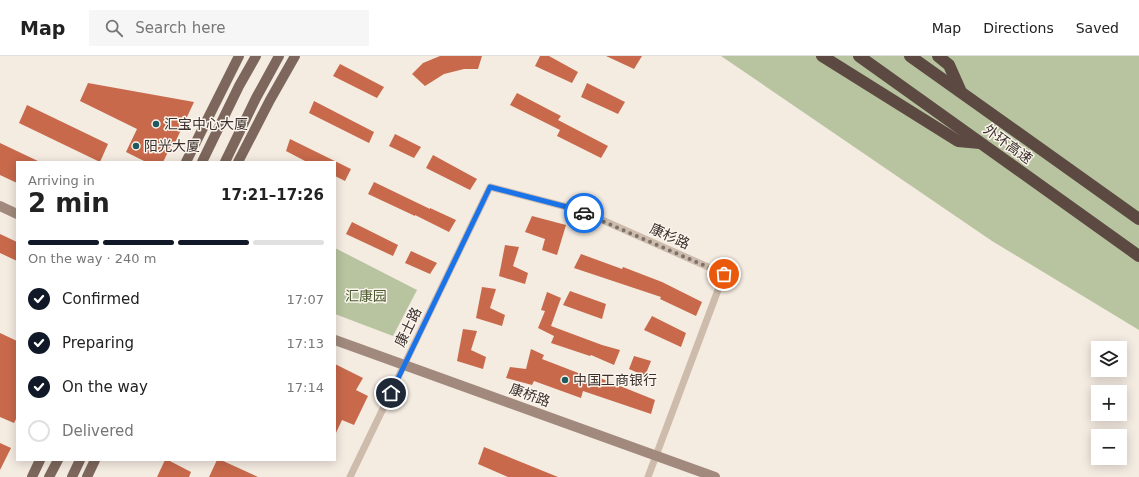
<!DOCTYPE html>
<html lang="en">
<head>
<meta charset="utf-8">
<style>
  :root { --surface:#fff; --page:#f6f6f6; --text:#222; --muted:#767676; --line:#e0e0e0; --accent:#111827 }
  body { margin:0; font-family:"DejaVu Sans","Noto Sans SC",sans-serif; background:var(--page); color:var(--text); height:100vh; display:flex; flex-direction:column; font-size:15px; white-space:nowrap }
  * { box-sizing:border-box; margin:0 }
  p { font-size:13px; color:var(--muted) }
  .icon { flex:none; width:22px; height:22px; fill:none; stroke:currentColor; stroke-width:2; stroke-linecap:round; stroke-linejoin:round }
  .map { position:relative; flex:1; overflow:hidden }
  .details { position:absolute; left:16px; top:105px; width:320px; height:300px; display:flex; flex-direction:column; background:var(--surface); border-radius:0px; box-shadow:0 2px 10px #0003 }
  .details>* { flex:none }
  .controls { position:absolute; left:1091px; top:285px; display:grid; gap:8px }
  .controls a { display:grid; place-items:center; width:36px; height:36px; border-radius:0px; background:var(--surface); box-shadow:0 2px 10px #0003; font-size:20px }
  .pin { position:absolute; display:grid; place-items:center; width:34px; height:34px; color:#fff; margin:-17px; border:2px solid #fff; border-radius:50%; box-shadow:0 1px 4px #0007 }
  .courier { position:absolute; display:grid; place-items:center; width:40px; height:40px; margin:-20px; border:3px solid #1a73e8; border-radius:50%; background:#fff; color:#222; box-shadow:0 1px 5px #0007 }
  .overview em { font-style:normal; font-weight:700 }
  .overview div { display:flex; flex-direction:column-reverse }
  .overview { display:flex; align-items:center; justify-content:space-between; height:68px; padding:0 12px }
  h1 { font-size:26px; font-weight:700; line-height:30px }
  .bar { display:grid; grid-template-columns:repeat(4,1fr); gap:6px 4px; align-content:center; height:48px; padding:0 12px }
  .bar i { height:5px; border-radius:3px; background:var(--line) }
  .bar .current { background:var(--accent) }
  .bar p { grid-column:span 4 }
  ol { padding:0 12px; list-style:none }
  li { display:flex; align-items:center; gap:12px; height:44px }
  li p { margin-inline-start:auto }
  li .icon { padding:4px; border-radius:50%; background:var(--accent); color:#fff; stroke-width:4 }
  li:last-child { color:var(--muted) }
  li i { width:22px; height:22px; border:2px solid var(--line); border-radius:50% }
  header { display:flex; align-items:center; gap:24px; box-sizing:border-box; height:56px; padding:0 20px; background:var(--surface); border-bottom:1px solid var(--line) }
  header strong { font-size:19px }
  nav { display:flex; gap:22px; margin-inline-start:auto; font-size:14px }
  .search { width:280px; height:36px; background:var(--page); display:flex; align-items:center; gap:10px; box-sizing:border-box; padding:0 14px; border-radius:0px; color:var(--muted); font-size:15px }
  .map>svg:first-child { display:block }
  .green { fill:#b8c4a0 }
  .building { fill:#c8694b }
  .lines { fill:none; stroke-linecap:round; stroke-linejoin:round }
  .street { stroke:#cdbbac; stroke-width:7 }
  .secondary { stroke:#a18a7d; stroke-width:10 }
  .primary { stroke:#7d675c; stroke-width:10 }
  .highway { stroke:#5c4a42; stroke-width:12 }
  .done { stroke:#7c716b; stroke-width:4; stroke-dasharray:0 7.2 }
  .route { stroke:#1a73e8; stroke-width:5 }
  .poi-dot { fill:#1f5a5e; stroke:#fbf5ee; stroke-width:1.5 }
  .labels { text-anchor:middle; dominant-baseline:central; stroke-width:3; stroke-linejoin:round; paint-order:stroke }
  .poi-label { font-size:14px; fill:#3b302b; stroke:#fbf5ee; text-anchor:start }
  .street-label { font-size:14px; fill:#3b302b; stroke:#fbf5ee }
  .park-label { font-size:14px; fill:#4a5a2e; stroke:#fbf5ee }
</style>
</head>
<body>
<header>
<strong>Map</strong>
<div class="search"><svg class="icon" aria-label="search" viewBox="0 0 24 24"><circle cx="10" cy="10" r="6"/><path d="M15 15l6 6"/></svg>Search here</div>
<nav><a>Map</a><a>Directions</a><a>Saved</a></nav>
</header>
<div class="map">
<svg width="1139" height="421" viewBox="0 0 1139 421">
  <rect width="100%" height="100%" fill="#f4ebe1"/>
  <g class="green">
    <polygon points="721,0 1139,0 1139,274 992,185"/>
    <polygon points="335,192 417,234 393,280 335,258"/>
  </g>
  <g class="building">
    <polygon points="440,0 482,0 478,13 464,13 444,18 425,30 412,18 423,7"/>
    <polygon points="540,0 549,0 578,16 572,27 535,10"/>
    <polygon points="606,0 642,0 634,13"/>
    <polygon points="340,8 384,31 377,42 333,20"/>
    <polygon points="88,27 194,46 173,91 171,90 163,106 146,106 126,96 137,73 80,45"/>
    <polygon points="587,27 625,46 618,58 581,41"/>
    <polygon points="517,37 561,60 558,64 608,90 601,102 557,80 560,74 510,49"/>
    <polygon points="314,45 374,76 369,87 309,57"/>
    <polygon points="27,49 108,88 100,106 19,67"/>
    <polygon points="395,78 421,91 414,102 389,90"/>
    <polygon points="290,83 351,113 345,125 335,120 335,106 307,106 286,95"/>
    <polygon points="0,87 40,106 17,106 17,127 0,119"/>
    <polygon points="433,99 477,123 470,134 426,112"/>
    <polygon points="374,126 430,153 430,152 456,164 449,176 415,159 415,160 368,138"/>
    <polygon points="532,160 566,169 557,199 542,194 545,183 525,176"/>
    <polygon points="352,166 398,189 393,200 346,178"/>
    <polygon points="0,178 17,186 17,205 0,197"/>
    <polygon points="505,189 519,191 513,210 528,217 525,228 499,220"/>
    <polygon points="411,195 437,207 430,218 405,207"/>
    <polygon points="581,198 622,213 623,211 662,226 702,246 696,260 660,243 661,241 574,212"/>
    <polygon points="482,231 496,233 490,252 505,259 502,270 476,262"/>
    <polygon points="570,235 606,248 602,263 563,249"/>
    <polygon points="547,236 561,242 551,270 602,289 620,294 614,309 591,299 590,300 551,287 554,280 538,272 545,255 541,254"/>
    <polygon points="652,260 686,277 681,291 644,274"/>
    <polygon points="463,273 477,275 471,294 486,301 483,313 457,305"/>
    <polygon points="0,277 17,285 17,361 14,367 0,361"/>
    <polygon points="531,293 544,299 542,303 599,325 600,322 655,344 651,358 583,335 581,342 534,325 532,329 506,322 510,311 526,313"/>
    <polygon points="634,300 651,305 645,320 629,313"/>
    <polygon points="335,308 363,322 356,334 368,340 354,369 342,364 335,379"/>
    <polygon points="0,387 11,392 0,414"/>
    <polygon points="484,391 558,421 508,421 478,408"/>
    <polygon points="165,404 168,404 191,416 189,421 157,421"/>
    <polygon points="217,404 221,404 258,421 209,421"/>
  </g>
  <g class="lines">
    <polyline class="street" points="350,421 490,131 567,151 591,159 724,218 648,421"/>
    <g class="secondary">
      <polyline points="0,150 17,158"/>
      <polyline points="335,284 715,421"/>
    </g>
    <g class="primary">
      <polyline points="186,106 239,0"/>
      <polyline points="202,106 239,30 256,0"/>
      <polyline points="225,106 256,42 279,0"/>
      <polyline points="238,106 270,44 295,0"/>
      <polyline points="32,421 40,404"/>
      <polyline points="49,421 58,404"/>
      <polyline points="72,421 80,404"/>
      <polyline points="87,421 95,404"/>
    </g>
    <g class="highway">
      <polyline points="822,0 958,85 980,87"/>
      <polyline points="859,0 1139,200"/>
      <polyline points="910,0 1139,163"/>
      <polyline points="938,0 949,9 961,36"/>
    </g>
  </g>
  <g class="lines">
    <polyline class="done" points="584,157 724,218"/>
    <polyline class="route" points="391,337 490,131 567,151 584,157"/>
  </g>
  <g class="poi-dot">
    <circle cx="156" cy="68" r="4"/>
    <circle cx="136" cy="90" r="4"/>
    <circle cx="565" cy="324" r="4"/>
  </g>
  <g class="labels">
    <g class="poi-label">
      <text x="164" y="68">汇宝中心大厦</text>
      <text x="144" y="90">阳光大厦</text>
      <text x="573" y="324">中国工商银行</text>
    </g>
    <g class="street-label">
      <text transform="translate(1008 88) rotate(36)">外环高速</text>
      <text transform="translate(670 180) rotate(24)">康杉路</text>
      <text transform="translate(408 271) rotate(-64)">康士路</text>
      <text transform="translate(530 339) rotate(20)">康桥路</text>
    </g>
    <g class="park-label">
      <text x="366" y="240">汇康园</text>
    </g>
  </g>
</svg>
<div class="controls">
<a><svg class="icon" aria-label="layers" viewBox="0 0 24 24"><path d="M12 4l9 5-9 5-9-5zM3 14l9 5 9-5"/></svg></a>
<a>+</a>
<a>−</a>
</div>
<div class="pin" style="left:724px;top:218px;background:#ea580c"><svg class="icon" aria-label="bag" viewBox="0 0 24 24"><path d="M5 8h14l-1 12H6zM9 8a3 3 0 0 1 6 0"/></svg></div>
<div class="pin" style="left:391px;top:337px;background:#1f2937"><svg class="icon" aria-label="home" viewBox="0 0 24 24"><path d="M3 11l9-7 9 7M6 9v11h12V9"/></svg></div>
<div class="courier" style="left:584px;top:157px"><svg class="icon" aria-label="car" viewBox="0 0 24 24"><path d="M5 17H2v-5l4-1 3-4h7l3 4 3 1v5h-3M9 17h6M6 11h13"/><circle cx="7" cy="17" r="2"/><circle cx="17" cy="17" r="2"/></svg></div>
<section class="details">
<div class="overview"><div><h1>2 min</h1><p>Arriving in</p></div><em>17:21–17:26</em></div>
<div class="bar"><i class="current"></i><i class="current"></i><i class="current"></i><i></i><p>On the way · 240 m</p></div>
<ol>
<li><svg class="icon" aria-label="check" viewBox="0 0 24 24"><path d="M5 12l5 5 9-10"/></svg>Confirmed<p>17:07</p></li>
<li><svg class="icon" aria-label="check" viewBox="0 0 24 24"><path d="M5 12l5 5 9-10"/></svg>Preparing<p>17:13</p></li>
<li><svg class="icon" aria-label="check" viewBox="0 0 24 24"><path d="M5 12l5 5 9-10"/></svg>On the way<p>17:14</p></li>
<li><i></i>Delivered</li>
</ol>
</section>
</div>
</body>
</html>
